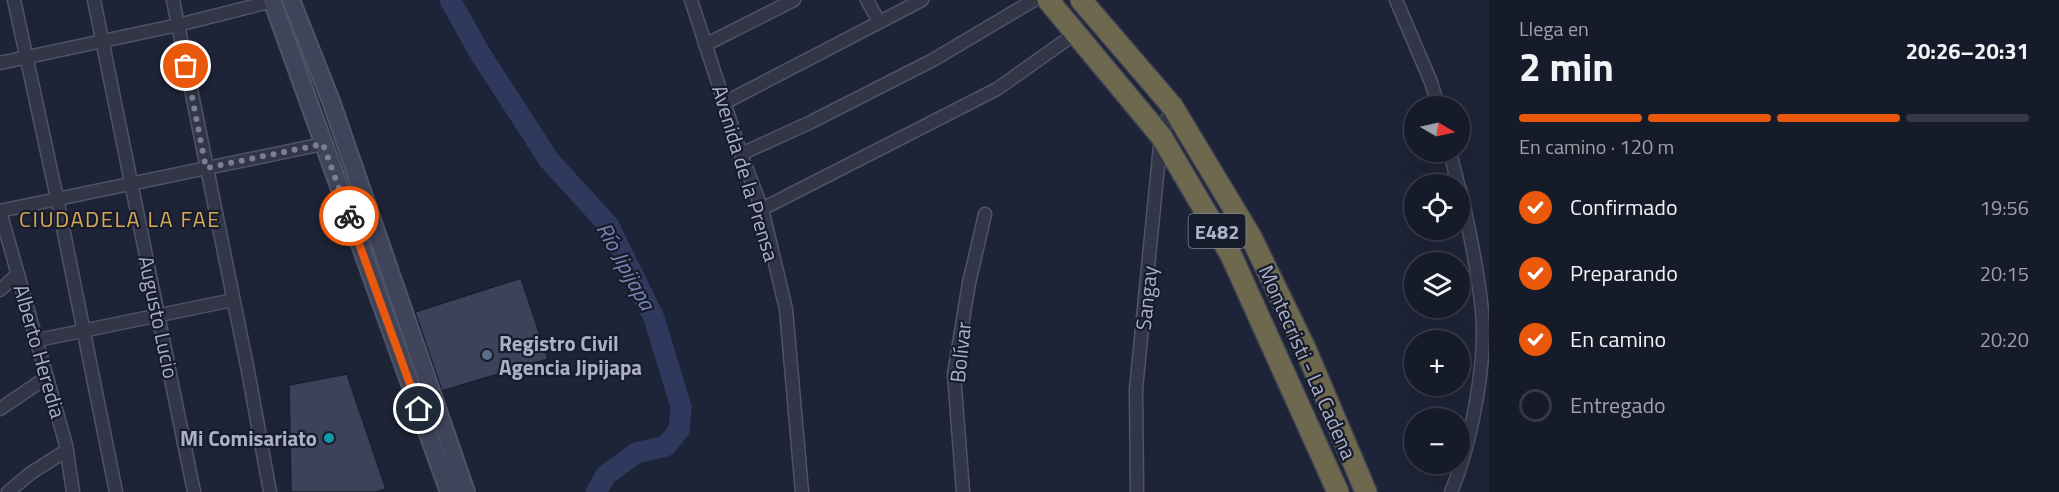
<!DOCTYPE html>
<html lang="es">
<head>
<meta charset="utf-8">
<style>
  :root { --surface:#161b29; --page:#232835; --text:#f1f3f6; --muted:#9ea1a8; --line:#353946; --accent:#ea580c }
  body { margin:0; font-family:"Titillium Web",sans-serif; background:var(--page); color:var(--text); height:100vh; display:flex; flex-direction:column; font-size:22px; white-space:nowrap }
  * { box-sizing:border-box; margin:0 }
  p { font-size:20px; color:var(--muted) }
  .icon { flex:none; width:33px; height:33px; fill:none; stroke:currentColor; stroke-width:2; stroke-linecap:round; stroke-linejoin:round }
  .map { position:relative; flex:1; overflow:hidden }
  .details { display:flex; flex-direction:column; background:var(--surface); width:570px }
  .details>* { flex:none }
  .needle { width:39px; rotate:99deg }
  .fabs { position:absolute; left:1404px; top:96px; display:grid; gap:12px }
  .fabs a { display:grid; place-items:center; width:66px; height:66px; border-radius:50%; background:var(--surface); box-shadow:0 6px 24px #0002,0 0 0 2px var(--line); font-size:30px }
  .pin { position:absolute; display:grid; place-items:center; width:51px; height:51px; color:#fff; margin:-26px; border:3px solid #fff; border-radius:50%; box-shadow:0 2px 6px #0007 }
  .courier { position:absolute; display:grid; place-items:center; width:60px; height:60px; margin:-30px; border:4px solid #ea580c; border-radius:50%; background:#fff; color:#222; box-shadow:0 2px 8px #0007 }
  .headline em { font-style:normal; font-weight:700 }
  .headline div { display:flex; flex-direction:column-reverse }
  .headline { display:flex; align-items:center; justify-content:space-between; height:102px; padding:0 30px }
  h1 { font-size:39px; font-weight:700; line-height:45px }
  .bar { display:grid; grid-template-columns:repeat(4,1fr); gap:9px 6px; align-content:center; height:72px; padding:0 30px }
  .bar i { height:8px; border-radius:4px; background:var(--line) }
  .bar .on { background:var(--accent) }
  .bar p { grid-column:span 4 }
  ol { padding:0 30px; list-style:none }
  li { display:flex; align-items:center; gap:18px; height:66px }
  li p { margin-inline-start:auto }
  li .icon { padding:6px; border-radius:50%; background:var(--accent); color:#fff; stroke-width:4 }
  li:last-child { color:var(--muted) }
  li i { width:33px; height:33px; border:3px solid var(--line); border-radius:50% }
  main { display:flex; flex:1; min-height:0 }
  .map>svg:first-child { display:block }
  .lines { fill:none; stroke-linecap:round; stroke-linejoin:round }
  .river { stroke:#2f395d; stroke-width:21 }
  .building { fill:#3c4259; stroke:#191d2e; stroke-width:1.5 }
  .street-casing { stroke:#4f5366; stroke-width:15 }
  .secondary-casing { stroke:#4f5366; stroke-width:20 }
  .highway-casing { stroke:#3c4052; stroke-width:24 }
  .street { stroke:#323647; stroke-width:12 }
  .secondary { stroke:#3f445b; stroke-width:16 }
  .highway { stroke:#6e684e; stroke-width:21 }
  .done { stroke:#7a7f93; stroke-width:6; stroke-dasharray:0 10.8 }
  .route { stroke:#ea580c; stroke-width:8 }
  .service-dot { fill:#5c6f8a; stroke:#171c2c; stroke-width:2 }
  .culture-dot { fill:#0f9aa8; stroke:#171c2c; stroke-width:2 }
  .labels { text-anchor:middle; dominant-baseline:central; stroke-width:4.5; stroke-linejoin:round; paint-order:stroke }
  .shield { fill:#171c2c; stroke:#7f8497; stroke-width:1.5 }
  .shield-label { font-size:20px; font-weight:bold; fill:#abb0c5 }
  .street-label { font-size:21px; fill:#abb0c5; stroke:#171c2c }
  .poi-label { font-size:21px; font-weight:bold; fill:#abb0c5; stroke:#171c2c; text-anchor:start }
  .neighbourhood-label { font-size:22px; letter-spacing:1.5px; fill:#d8a953; stroke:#171c2c }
  .water-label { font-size:22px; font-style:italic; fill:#7a86b3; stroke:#171c2c }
</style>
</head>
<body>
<main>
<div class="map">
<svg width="1489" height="492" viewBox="0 0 1489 492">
  <rect width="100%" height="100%" fill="#1e2437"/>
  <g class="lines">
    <polyline class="river" points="450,0 481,55 549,160 609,226 654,318 681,407 679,430 666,446 636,453 606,475 596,492"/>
  </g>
  <g class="building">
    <polygon points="521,278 548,359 442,391 415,312"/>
    <polygon points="347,374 386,489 376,492 291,492 289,385"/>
  </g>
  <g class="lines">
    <g class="street-casing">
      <g id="street">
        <polyline points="14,0 57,198 116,492"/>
        <polyline points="94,0 194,492"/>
        <polyline points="173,0 248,371 270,492"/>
        <polyline points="691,0 741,154 762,209 786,309 802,492"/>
        <polyline points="867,0 879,22"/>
        <polyline points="1396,0 1431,82 1438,106"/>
        <polyline points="705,45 794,0"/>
        <polyline points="0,63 178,25 273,1"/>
        <polyline points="724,103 922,0"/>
        <polyline points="1450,152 1458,184"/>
        <polyline points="741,154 809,123 933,60 1034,0"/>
        <polyline points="762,209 997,89 1076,33"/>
        <polyline points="0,211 323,144"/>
        <polyline points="0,211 66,445 73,492"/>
        <polyline points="0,290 18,274"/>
        <polyline points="38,340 233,300"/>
        <polyline points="0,409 47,377"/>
        <polyline points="8,492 31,473 67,450"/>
        <polyline points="963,492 954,374 969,283 985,214"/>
        <polyline points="1137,492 1136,389 1161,136 1172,106"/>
        <path d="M1451 492C1471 445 1487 362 1482 311 1478 271 1469 228 1460 189"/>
      </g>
    </g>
    <g class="secondary-casing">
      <g id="secondary">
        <polyline points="272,0 449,492"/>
        <polyline points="291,0 331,101 466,492"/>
      </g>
    </g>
    <g class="highway-casing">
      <g id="highway">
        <polyline points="1048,0 1161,136 1231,255 1338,492"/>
        <polyline points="1081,0 1172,106 1251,237 1305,348 1366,492"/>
      </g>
    </g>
    <use href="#street" class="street"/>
    <use href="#secondary" class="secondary"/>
    <use href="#highway" class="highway"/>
  </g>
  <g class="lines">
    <polyline class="done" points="186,66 206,168 323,144 349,216"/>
    <polyline class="route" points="349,216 419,409"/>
  </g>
  <circle class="service-dot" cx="487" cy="355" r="6"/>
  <circle class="culture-dot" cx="329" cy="438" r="6"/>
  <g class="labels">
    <rect class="shield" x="1188.5" y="214" width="57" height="34" rx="4.5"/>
    <g class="shield-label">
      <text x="1217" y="231">E482</text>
    </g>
    <g class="street-label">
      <text transform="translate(746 173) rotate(73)">Avenida de la Prensa</text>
      <text transform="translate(1146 298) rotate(-84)">Sangay</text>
      <text transform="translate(159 317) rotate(78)">Augusto Lucio</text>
      <text transform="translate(40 351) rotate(74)">Alberto Heredia</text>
      <text transform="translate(960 352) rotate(-84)">Bolívar</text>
      <text transform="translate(1308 362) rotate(66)">Montecristi - La Cadena</text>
    </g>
    <g class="poi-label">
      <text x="499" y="343">Registro Civil<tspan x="499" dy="24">Agencia Jipijapa</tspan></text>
      <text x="317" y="438" text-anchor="end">Mi Comisariato</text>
    </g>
    <g class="neighbourhood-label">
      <text x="120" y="219">CIUDADELA LA FAE</text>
    </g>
    <g class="water-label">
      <text transform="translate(626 266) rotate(61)">Río Jipijapa</text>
    </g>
  </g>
</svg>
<div class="fabs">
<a><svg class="needle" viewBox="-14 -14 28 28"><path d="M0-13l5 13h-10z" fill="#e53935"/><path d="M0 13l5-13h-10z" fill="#9ea1a8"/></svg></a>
<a><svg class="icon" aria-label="locate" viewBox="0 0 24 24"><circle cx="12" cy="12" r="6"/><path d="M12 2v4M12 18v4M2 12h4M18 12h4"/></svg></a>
<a><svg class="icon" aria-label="layers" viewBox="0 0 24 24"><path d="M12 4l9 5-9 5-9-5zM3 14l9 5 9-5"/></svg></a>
<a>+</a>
<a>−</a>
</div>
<div class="pin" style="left:186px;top:66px;background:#ea580c"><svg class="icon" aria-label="bag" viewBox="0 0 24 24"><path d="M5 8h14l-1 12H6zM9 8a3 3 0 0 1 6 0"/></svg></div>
<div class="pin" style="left:419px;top:409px;background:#1f2937"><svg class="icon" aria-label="home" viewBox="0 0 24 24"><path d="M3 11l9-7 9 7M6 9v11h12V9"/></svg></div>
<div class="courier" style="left:349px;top:216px"><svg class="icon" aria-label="bike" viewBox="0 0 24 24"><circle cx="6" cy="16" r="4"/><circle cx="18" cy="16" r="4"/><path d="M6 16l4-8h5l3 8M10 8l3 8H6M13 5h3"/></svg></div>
</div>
<section class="details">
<div class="headline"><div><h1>2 min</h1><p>Llega en</p></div><em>20:26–20:31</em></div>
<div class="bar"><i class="on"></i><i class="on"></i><i class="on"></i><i></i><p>En camino · 120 m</p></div>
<ol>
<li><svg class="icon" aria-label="check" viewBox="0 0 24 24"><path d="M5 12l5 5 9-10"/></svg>Confirmado<p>19:56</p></li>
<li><svg class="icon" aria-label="check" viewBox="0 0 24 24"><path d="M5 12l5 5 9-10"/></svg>Preparando<p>20:15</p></li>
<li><svg class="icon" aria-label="check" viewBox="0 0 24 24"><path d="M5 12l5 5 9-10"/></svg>En camino<p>20:20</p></li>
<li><i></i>Entregado</li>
</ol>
</section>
</main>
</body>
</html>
